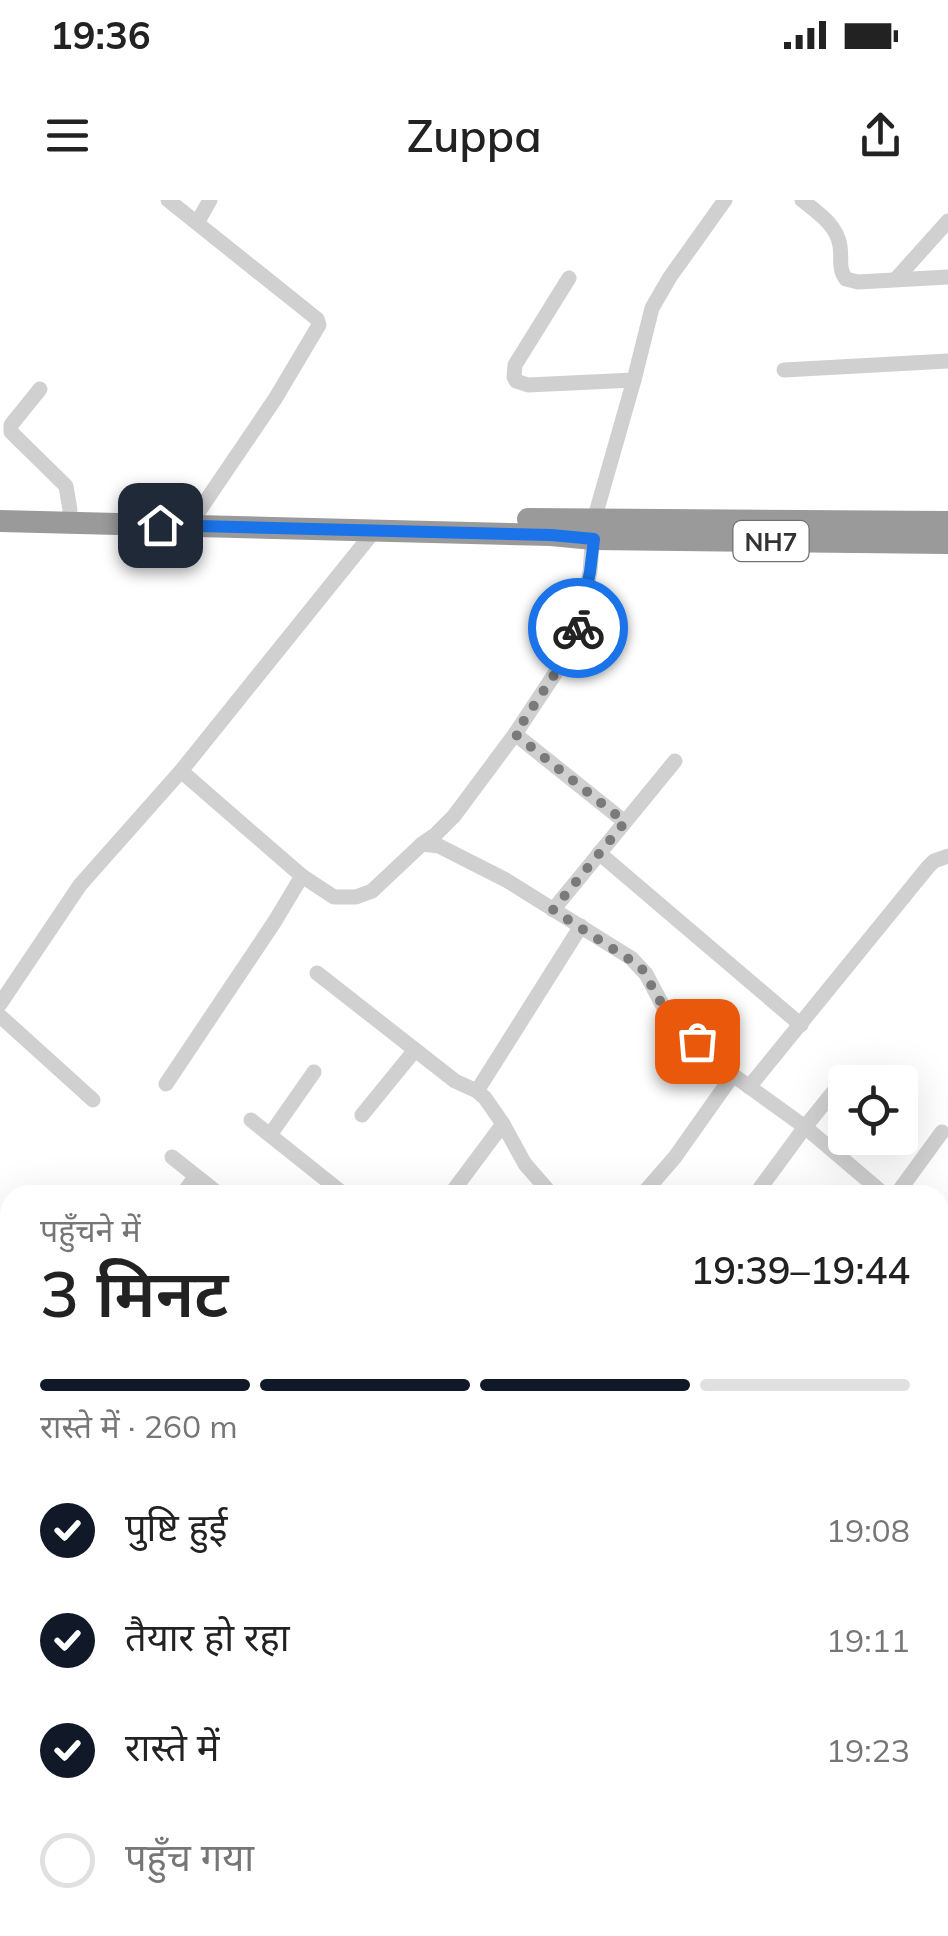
<!DOCTYPE html>
<html lang="hi">
<head>
<meta charset="utf-8">
<style>
  :root { --surface:#fff; --page:#f2f2f2; --text:#222; --muted:#767676; --line:#e0e0e0; --accent:#111827 }
  body { margin:0; font-family:Mulish,"Noto Sans Devanagari",sans-serif; background:var(--page); color:var(--text); height:100vh; display:flex; flex-direction:column; font-size:38px; white-space:nowrap }
  * { box-sizing:border-box; margin:0 }
  p { font-size:32px; color:var(--muted) }
  .icon { flex:none; width:55px; height:55px; fill:none; stroke:currentColor; stroke-width:2; stroke-linecap:round; stroke-linejoin:round }
  .map { position:relative; flex:1; overflow:hidden }
  .sheet { position:absolute; left:0px; top:985px; width:950px; height:752px; display:flex; flex-direction:column; background:var(--surface); border-radius:30px 30px 0 0; box-shadow:0 10px 40px #0002 }
  .sheet>* { flex:none }
  .tools { position:absolute; left:828px; top:865px; display:grid; gap:20px }
  .tools a { display:grid; place-items:center; width:90px; height:90px; border-radius:10px; background:var(--surface); box-shadow:0 10px 40px #0002; font-size:50px }
  .pin { position:absolute; display:grid; place-items:center; width:85px; height:85px; color:#fff; margin:-42px; border-radius:20px; box-shadow:0 5px 15px #0006 }
  .courier { position:absolute; display:grid; place-items:center; width:100px; height:100px; margin:-50px; border:8px solid #1a73e8; border-radius:50%; background:#fff; color:#222; box-shadow:0 2px 12px #0007 }
  .summary em { font-style:normal; font-weight:600 }
  .summary div { display:flex; flex-direction:column-reverse }
  .summary { display:flex; align-items:center; justify-content:space-between; height:170px; padding:0 40px }
  h1 { font-size:65px; font-weight:600; line-height:75px }
  .bar { display:grid; grid-template-columns:repeat(4,1fr); gap:15px 10px; align-content:center; height:120px; padding:0 40px }
  .bar i { height:12px; border-radius:8px; background:var(--line) }
  .bar .selected { background:var(--accent) }
  .bar p { grid-column:span 4 }
  ol { padding:0 40px; list-style:none }
  li { display:flex; align-items:center; gap:30px; height:110px }
  li p { margin-inline-start:auto }
  li .icon { padding:10px; border-radius:50%; background:var(--accent); color:#fff; stroke-width:4 }
  li:last-child { color:var(--muted) }
  li i { width:55px; height:55px; border:5px solid var(--line); border-radius:50% }
  .status { display:flex; justify-content:space-between; align-items:center; height:70px; padding:0 50px; background:var(--surface); direction:ltr }
  .status svg { height:28px; fill:currentColor }
  header { display:flex; justify-content:space-between; align-items:center; height:130px; padding:0 40px; background:var(--surface); font-size:45px; font-weight:600 }
  .map>svg:first-child { display:block }
  .lines { fill:none; stroke-linecap:round; stroke-linejoin:round }
  .minor { stroke:#d0d0d0; stroke-width:15 }
  .highway { stroke:#9a9a9a; stroke-width:22 }
  .done { stroke:#7a7a7a; stroke-width:10; stroke-dasharray:0 18 }
  .route { stroke:#1a73e8; stroke-width:12 }
  .labels { text-anchor:middle; dominant-baseline:central; stroke-width:10; stroke-linejoin:round; paint-order:stroke }
  .shield { fill:#fff; stroke:#707070; stroke-width:2.5 }
  .shield-label { font-size:25px; font-weight:bold; fill:#333 }
</style>
</head>
<body>
<div class="status"><b>19:36</b><svg viewBox="0 0 49 12"><path d="M0 12V9h3v3zM5 12V6h3v6zM10 12V3h3v9zM15 12V0h3v12zM26 1h20v11H26zM47 4h2v5h-2z"/></svg></div>
<header><svg class="icon" aria-label="menu" viewBox="0 0 24 24"><path d="M4 6h16M4 12h16M4 18h16"/></svg>Zuppa<svg class="icon" aria-label="share" viewBox="0 0 24 24"><path d="M12 15V3M7 8l5-5 5 5M5 13v7h14v-7"/></svg></header>
<div class="map">
<svg width="948" height="1736" viewBox="0 0 948 1736">
  <rect width="100%" height="100%" fill="#fff"/>
  <g class="lines">
    <g class="minor">
      <polyline points="168,0 317,119 319,125 275,199 197,314"/>
      <path d="M802 0C818 13 837 25 840 46 842 59 838 69 846 79L858 82 948 77"/>
      <polyline points="197,23 210,0"/>
      <polyline points="569,78 515,165 514,177 516,181 528,185 634,180"/>
      <polyline points="896,79 948,21"/>
      <polyline points="784,170 948,161"/>
      <polyline points="40,189 11,225 11,232 66,286 70,310"/>
      <polyline points="375,330 181,571 302,676 334,697 356,697 372,691 422,644 439,646 506,680 631,758 646,774 664,808 697,841 733,875 805,927 885,995"/>
      <polyline points="515,534 625,622"/>
      <polyline points="422,644 435,635 454,616 515,534 566,457 576,434 590,372 594,320 634,180 652,108 670,77 725,0"/>
      <polyline points="599,653 801,825"/>
      <polyline points="553,710 675,561"/>
      <polyline points="317,773 455,881 477,891 485,898 503,924 525,964 552,995"/>
      <polyline points="0,804 80,685 181,571"/>
      <polyline points="0,816 93,900"/>
      <polyline points="166,884 275,721 302,676"/>
      <polyline points="749,887 928,667 934,661 948,656"/>
      <polyline points="477,891 581,726"/>
      <polyline points="362,915 415,850"/>
      <polyline points="251,920 345,995"/>
      <polyline points="270,935 314,872"/>
      <polyline points="172,957 220,995"/>
      <polyline points="182,995 196,976"/>
      <polyline points="450,995 503,924"/>
      <polyline points="642,995 675,957 733,875"/>
      <polyline points="755,995 805,927 847,875"/>
      <polyline points="896,995 942,932"/>
      <polyline points="940,1036 948,1041"/>
      <polyline points="940,1118 948,1111"/>
      <path d="M0 1127C9 1134 7 1141 0 1149"/>
      <polyline points="940,1189 948,1193"/>
      <path d="M10 1316C1 1328 3 1339 10 1351"/>
      <polyline points="0,1392 10,1381"/>
      <polyline points="0,1403 10,1411"/>
      <polyline points="0,1465 10,1453"/>
      <polyline points="940,1636 948,1660"/>
      <polyline points="0,1665 10,1655"/>
      <polyline points="107,1728 116,1736"/>
      <polyline points="464,1728 475,1736"/>
      <polyline points="755,1728 765,1736"/>
      <polyline points="853,1728 861,1736"/>
      <polyline points="70,1736 77,1728"/>
      <polyline points="141,1736 148,1728"/>
      <polyline points="229,1736 236,1728"/>
      <polyline points="531,1736 537,1728"/>
      <polyline points="624,1736 630,1728"/>
    </g>
    <g class="highway">
      <polyline points="528,319 948,322"/>
      <polyline points="0,321 551,335 593,339 948,343"/>
    </g>
  </g>
  <g class="lines">
    <polyline class="done" points="578,428 566,457 515,534 625,622 553,710 641,767 664,808 697,841"/>
    <polyline class="route" points="160,325 551,335 594,339 590,372 578,428"/>
  </g>
  <g class="labels">
    <rect class="shield" x="733.5" y="321" width="75" height="40" rx="8"/>
    <g class="shield-label">
      <text x="771" y="341">NH7</text>
    </g>
  </g>
</svg>
<div class="tools">
<a><svg class="icon" aria-label="locate" viewBox="0 0 24 24"><circle cx="12" cy="12" r="6"/><path d="M12 2v4M12 18v4M2 12h4M18 12h4"/></svg></a>
</div>
<div class="pin" style="left:697px;top:841px;background:#ea580c"><svg class="icon" aria-label="bag" viewBox="0 0 24 24"><path d="M5 8h14l-1 12H6zM9 8a3 3 0 0 1 6 0"/></svg></div>
<div class="pin" style="left:160px;top:325px;background:#1f2937"><svg class="icon" aria-label="home" viewBox="0 0 24 24"><path d="M3 11l9-7 9 7M6 9v11h12V9"/></svg></div>
<div class="courier" style="left:578px;top:428px"><svg class="icon" aria-label="bike" viewBox="0 0 24 24"><circle cx="6" cy="16" r="4"/><circle cx="18" cy="16" r="4"/><path d="M6 16l4-8h5l3 8M10 8l3 8H6M13 5h3"/></svg></div>
<section class="sheet">
<div class="summary"><div><h1>3 मिनट</h1><p>पहुँचने में</p></div><em>19:39–19:44</em></div>
<div class="bar"><i class="selected"></i><i class="selected"></i><i class="selected"></i><i></i><p>रास्ते में · 260 m</p></div>
<ol>
<li><svg class="icon" aria-label="check" viewBox="0 0 24 24"><path d="M5 12l5 5 9-10"/></svg>पुष्टि हुई<p>19:08</p></li>
<li><svg class="icon" aria-label="check" viewBox="0 0 24 24"><path d="M5 12l5 5 9-10"/></svg>तैयार हो रहा<p>19:11</p></li>
<li><svg class="icon" aria-label="check" viewBox="0 0 24 24"><path d="M5 12l5 5 9-10"/></svg>रास्ते में<p>19:23</p></li>
<li><i></i>पहुँच गया</li>
</ol>
</section>
</div>
</body>
</html>
